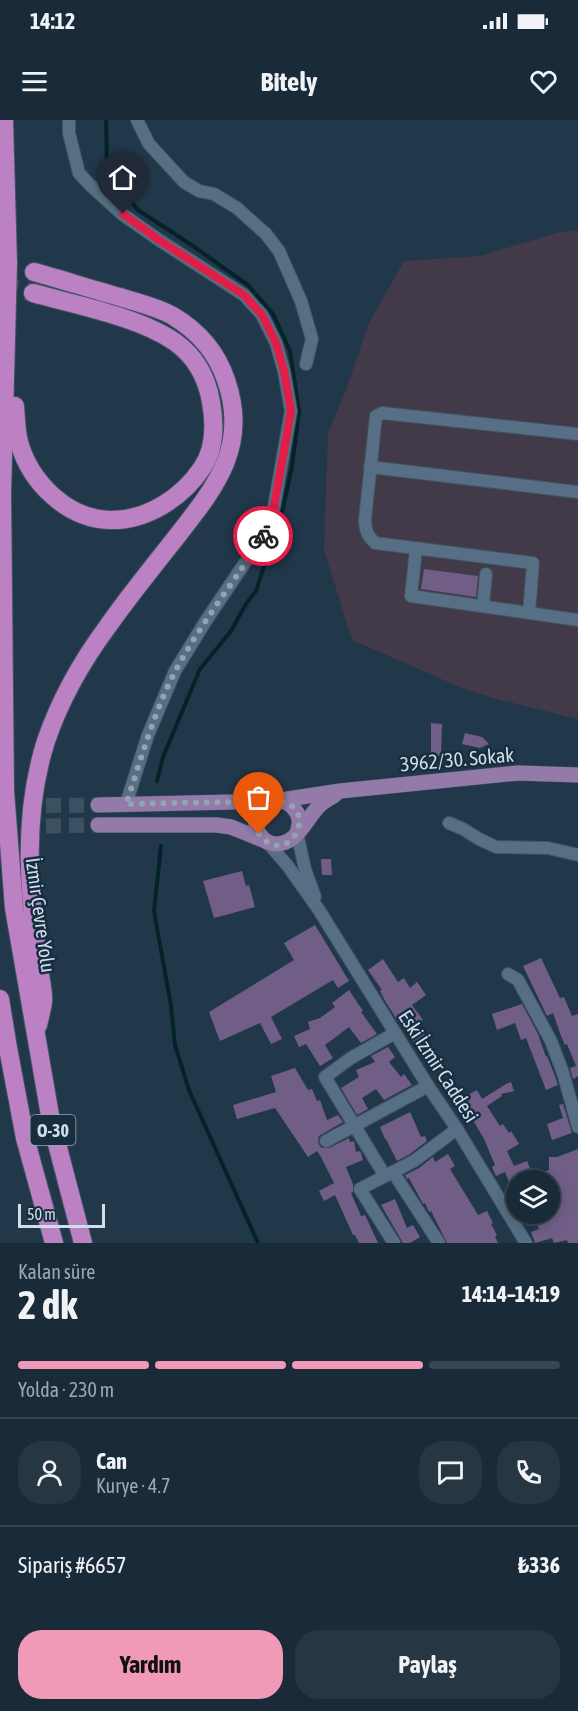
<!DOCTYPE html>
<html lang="tr">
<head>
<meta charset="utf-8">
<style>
  :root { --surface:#192a38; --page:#263643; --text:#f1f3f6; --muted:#9fa7ae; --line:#374653; --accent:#f09ab7 }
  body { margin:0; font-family:"Asap Condensed",sans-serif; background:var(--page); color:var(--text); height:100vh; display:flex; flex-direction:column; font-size:22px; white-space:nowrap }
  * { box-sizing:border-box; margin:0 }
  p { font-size:20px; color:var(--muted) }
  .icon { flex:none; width:33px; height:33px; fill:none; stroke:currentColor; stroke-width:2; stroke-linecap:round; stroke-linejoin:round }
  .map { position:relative; height:1123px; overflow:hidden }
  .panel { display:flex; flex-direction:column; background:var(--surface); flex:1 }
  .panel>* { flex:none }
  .controls { position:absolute; left:506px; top:1050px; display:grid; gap:12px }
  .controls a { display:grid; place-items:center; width:54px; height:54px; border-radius:50%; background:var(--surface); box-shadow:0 3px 15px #0003,0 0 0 2px var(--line); font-size:30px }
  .scale { position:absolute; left:18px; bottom:15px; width:87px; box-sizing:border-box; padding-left:6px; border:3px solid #d0deea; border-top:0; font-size:16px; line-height:21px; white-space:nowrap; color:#d0deea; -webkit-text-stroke:4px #172e40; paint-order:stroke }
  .pin { position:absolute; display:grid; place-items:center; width:51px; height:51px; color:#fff; margin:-62px -26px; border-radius:50% 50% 50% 0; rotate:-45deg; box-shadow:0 0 6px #0007 }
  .pin .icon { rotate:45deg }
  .courier { position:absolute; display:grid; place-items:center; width:60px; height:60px; margin:-30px; border:4px solid #e11d48; border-radius:50%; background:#fff; color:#222; box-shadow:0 2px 8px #0007 }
  .overview em { font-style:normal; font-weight:700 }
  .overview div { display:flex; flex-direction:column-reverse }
  .overview { display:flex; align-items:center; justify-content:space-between; height:102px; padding:0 18px }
  h1 { font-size:39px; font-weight:700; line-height:45px }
  .bar { display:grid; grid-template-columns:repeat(4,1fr); gap:9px 6px; align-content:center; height:72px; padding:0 18px }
  .bar i { height:8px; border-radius:4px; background:var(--line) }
  .bar .active { background:var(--accent) }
  .bar p { grid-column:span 4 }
  .line { display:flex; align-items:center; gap:15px; padding:0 18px; border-top:2px solid var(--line) }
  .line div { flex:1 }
  .round { display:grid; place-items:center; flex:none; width:63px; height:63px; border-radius:24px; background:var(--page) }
  .primary-button { display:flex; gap:12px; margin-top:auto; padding:12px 18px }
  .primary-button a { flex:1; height:69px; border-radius:24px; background:var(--accent); color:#111; font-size:24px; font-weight:700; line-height:69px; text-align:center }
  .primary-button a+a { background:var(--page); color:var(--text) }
  .status { display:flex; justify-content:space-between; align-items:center; height:42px; padding:0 30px; background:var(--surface); direction:ltr }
  .status svg { height:16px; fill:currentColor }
  header { display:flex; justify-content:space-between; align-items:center; height:78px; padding:0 18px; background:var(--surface); font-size:27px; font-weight:700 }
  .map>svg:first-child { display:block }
  .industrial { fill:#423949 }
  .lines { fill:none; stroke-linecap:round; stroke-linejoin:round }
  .stream { stroke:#022428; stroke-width:4 }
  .building { fill:#705e86 }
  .major-tunnel { stroke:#3b5162; stroke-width:15; stroke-dasharray:15 8; stroke-linecap:butt }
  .highway-tunnel { stroke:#3b5162; stroke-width:18; stroke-dasharray:18 9; stroke-linecap:butt }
  .minor-casing { stroke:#405464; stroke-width:14 }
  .major-casing { stroke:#405464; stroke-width:16 }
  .highway-casing { stroke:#405464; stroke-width:20 }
  .minor { stroke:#566f84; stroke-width:12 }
  .major { stroke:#937aa9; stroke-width:15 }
  .highway { stroke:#bb81c2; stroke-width:18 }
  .done { stroke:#93a4b2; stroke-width:6; stroke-dasharray:0 10.8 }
  .route { stroke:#e11d48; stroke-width:8 }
  .labels { text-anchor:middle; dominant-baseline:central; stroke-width:5; stroke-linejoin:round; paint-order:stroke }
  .shield { fill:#172e40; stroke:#98a9b7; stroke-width:1.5 }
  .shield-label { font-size:18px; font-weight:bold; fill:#d0deea }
  .street-label { font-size:20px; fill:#d0deea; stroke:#172e40 }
</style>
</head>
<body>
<div class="status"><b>14:12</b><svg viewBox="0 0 49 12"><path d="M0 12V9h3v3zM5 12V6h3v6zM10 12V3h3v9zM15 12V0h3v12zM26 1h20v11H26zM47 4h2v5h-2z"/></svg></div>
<header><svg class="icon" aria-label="menu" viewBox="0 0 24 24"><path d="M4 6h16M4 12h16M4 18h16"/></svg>Bitely<svg class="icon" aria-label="heart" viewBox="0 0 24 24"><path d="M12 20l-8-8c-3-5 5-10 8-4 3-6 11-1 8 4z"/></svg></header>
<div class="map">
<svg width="578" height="1123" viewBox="0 0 578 1123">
  <rect width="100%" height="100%" fill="#21384a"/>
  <polygon class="industrial" points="578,110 578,599 493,578 462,568 352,520 324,430 328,313 346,270 368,205 404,141 480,136 560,112"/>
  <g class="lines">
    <g class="stream">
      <polyline points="106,0 107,44 123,72 138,90 190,124 248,165 273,194 290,231 299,292 292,346 283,388 256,471 246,484 231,511 200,549 163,637 157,661"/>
      <polyline points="161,726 154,791 171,886 175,925 189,970 258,1123"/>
    </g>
  </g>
  <g class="building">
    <polygon points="424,449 478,456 476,477 421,469"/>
    <polygon points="431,603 442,604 441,637 431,636"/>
    <polygon points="465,613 482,617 489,624 480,628 462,624"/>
    <polygon points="321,739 331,739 332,755 322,755"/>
    <polygon points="242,751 246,766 249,765 255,787 214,798 203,761"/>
    <polygon points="315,805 349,861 338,868 333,860 271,897 282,919 271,924 260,903 220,921 209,892 294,840 284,823"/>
    <polygon points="541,838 560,878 564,877 572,896 578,894 578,956 573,959 570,948 576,946 567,924 565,925 561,916 553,893 547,896 523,846"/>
    <polygon points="383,839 398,862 404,858 410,868 417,862 426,875 412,885 423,900 417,904 429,920 417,927 397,900 384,879 380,871 382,870 368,850"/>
    <polygon points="349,870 363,891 361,892 377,914 361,923 349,907 325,925 333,938 320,946 306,924 299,927 294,916 310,909 308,902 320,898 335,887 332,883"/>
    <polygon points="522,884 538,914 546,937 547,936 555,956 558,965 546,970 526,918 521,920 515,903 497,910 492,894"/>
    <polygon points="388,927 395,937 389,942 401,957 404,954 412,965 384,980 376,969 362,978 368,989 357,995 341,968 359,957 356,950 375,942 371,936"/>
    <polygon points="295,948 308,970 312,969 317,981 320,980 327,1000 338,995 343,1002 319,1016 318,1020 319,1025 322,1028 329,1028 349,1018 350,1022 354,1021 356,1032 360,1031 361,1033 363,1040 346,1047 353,1064 353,1072 351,1073 361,1096 365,1095 378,1123 359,1123 355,1115 353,1115 335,1075 324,1081 319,1071 334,1063 321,1037 317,1031 308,1037 275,988 237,999 233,985 276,972 271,956"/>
    <polygon points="511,962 514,971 501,974 502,976 487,986 500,1006 503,1004 509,1013 511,1011 519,1024 507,1031 514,1046 527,1041 531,1051 509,1062 505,1052 496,1056 492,1047 495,1045 484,1019 461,979 477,970 482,979 506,964"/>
    <polygon points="563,984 572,1013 552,1020 547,1004 563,998 559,985"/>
    <polygon points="410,992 421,1017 425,1016 427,1021 410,1034 397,1041 386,1019 385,1019 380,1007"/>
    <polygon points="578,1029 578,1123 568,1123 567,1120 554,1123 552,1118 535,1123 531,1112 539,1109 533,1094 549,1094 549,1060 523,1060 522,1058 549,1050 549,1037 557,1037"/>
    <polygon points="448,1034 455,1046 450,1049 478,1095 487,1091 493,1103 491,1104 497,1115 495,1117 498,1123 447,1123 431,1091 429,1092 425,1083 423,1084 409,1058 407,1059 405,1055 419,1048 433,1037 435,1042"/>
    <polygon points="395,1079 407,1108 413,1105 420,1117 410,1123 403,1123 381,1085"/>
  </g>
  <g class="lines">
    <g class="major-tunnel">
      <polyline points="0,686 98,685"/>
      <polyline points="0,707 98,705"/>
    </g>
    <polyline class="highway-tunnel" points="0,165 33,173"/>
    <g class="minor-casing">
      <g id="minor">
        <polyline points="69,0 69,13 79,53 89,64 122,94 159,120 244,175 262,195 276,223 284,251 291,291 274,387 263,416 207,499 175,551 148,615 126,684"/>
        <polyline points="137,0 149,24 184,62 199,71 214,74 237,88 266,114 279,131 301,181 312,219 306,244"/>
        <polyline points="370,347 578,372"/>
        <polyline points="416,429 411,476 578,500"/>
        <polyline points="483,486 486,454"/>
        <path d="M529 493 533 443 375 423C368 416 365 411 365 400L376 296 382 293 578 314"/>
        <polyline points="449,703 463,709 479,719 496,727 548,728 578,735"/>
        <polyline points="297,713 305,749 315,777"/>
        <polyline points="267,722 287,745 319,790 428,966 457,1009 526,1123"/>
        <polyline points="508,854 518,860 551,921 563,953 578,1007"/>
        <polyline points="326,1021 428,966"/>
        <polyline points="393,1052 439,1123"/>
        <polyline points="385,1056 325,957 351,938 395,913"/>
        <polyline points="394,1123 360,1069 414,1041 457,1009"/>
      </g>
    </g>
    <g class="major-casing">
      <g id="major">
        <polyline points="98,685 275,681 340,671 518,653 578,655"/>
        <path d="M98 705H217L231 707 273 724C297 726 305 700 319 686 324 681 330 678 335 675"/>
        <path d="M267 722C237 699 276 664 295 690 301 697 300 705 297 713"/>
      </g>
    </g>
    <g class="highway-casing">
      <g id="highway">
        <polyline points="4,0 8,143 2,373 5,671 14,788 51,1001 83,1123"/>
        <path d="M34 152C63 160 91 169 120 177 138 183 157 187 173 196 198 211 217 233 226 260 250 328 213 370 174 420 152 448 129 476 108 506 82 541 60 580 46 621 29 674 27 729 32 784 34 807 37 831 40 854 41 863 44 873 43 882 42 889 40 897 38 905"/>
        <path d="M15 286C16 298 16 310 19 322 30 362 67 399 110 400 146 401 182 378 202 348 215 329 215 304 211 282 207 258 196 237 175 222 139 197 76 185 33 173"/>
        <polyline points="0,879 8,928 25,1018 54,1123"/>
      </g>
    </g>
    <use href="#minor" class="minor"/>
    <use href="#major" class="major"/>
    <use href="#highway" class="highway"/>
  </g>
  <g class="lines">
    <path class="done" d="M259 714C287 752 325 684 275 681L126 684C141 640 154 591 176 550 201 503 235 461 263 416"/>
    <polyline class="route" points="123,94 159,120 244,175 262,195 276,223 284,251 291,291 274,387 263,416"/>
  </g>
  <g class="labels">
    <rect class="shield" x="30.5" y="995" width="45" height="30" rx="4.5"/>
    <g class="shield-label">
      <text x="53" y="1010">O-30</text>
    </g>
    <g class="street-label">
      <text transform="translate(457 639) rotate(-5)">3962/30. Sokak</text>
      <text transform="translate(41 795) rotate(82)">İzmir Çevre Yolu</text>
      <text transform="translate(439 946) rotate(57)">Eski İzmir Caddesi</text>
    </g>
  </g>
</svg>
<div class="controls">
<a><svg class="icon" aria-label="layers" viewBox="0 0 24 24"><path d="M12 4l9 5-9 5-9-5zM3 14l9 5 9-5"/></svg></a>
</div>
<div class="scale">50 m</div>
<div class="pin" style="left:259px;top:714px;background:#ea580c"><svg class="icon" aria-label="bag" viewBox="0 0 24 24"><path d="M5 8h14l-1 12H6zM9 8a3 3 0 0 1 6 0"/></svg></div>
<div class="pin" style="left:123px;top:94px;background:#1f2937"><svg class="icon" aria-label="home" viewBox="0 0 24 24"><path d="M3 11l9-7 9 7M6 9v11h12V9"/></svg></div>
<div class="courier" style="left:263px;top:416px"><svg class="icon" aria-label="bike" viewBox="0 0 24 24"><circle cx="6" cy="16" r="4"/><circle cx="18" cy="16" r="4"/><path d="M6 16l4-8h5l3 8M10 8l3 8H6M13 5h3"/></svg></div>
</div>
<section class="panel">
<div class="overview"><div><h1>2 dk</h1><p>Kalan süre</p></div><em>14:14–14:19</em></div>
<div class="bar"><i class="active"></i><i class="active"></i><i class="active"></i><i></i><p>Yolda · 230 m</p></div>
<div class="line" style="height:108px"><a class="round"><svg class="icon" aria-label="person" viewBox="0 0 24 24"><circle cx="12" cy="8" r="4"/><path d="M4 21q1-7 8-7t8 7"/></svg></a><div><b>Can</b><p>Kurye · 4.7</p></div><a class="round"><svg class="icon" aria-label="chat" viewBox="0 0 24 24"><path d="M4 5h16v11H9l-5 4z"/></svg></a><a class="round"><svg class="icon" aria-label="phone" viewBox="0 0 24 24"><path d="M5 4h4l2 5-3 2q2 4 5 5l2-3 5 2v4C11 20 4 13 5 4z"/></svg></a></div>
<div class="line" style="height:78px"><div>Sipariş #6657</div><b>₺336</b></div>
<div class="primary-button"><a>Yardım</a><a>Paylaş</a></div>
</section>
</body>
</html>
